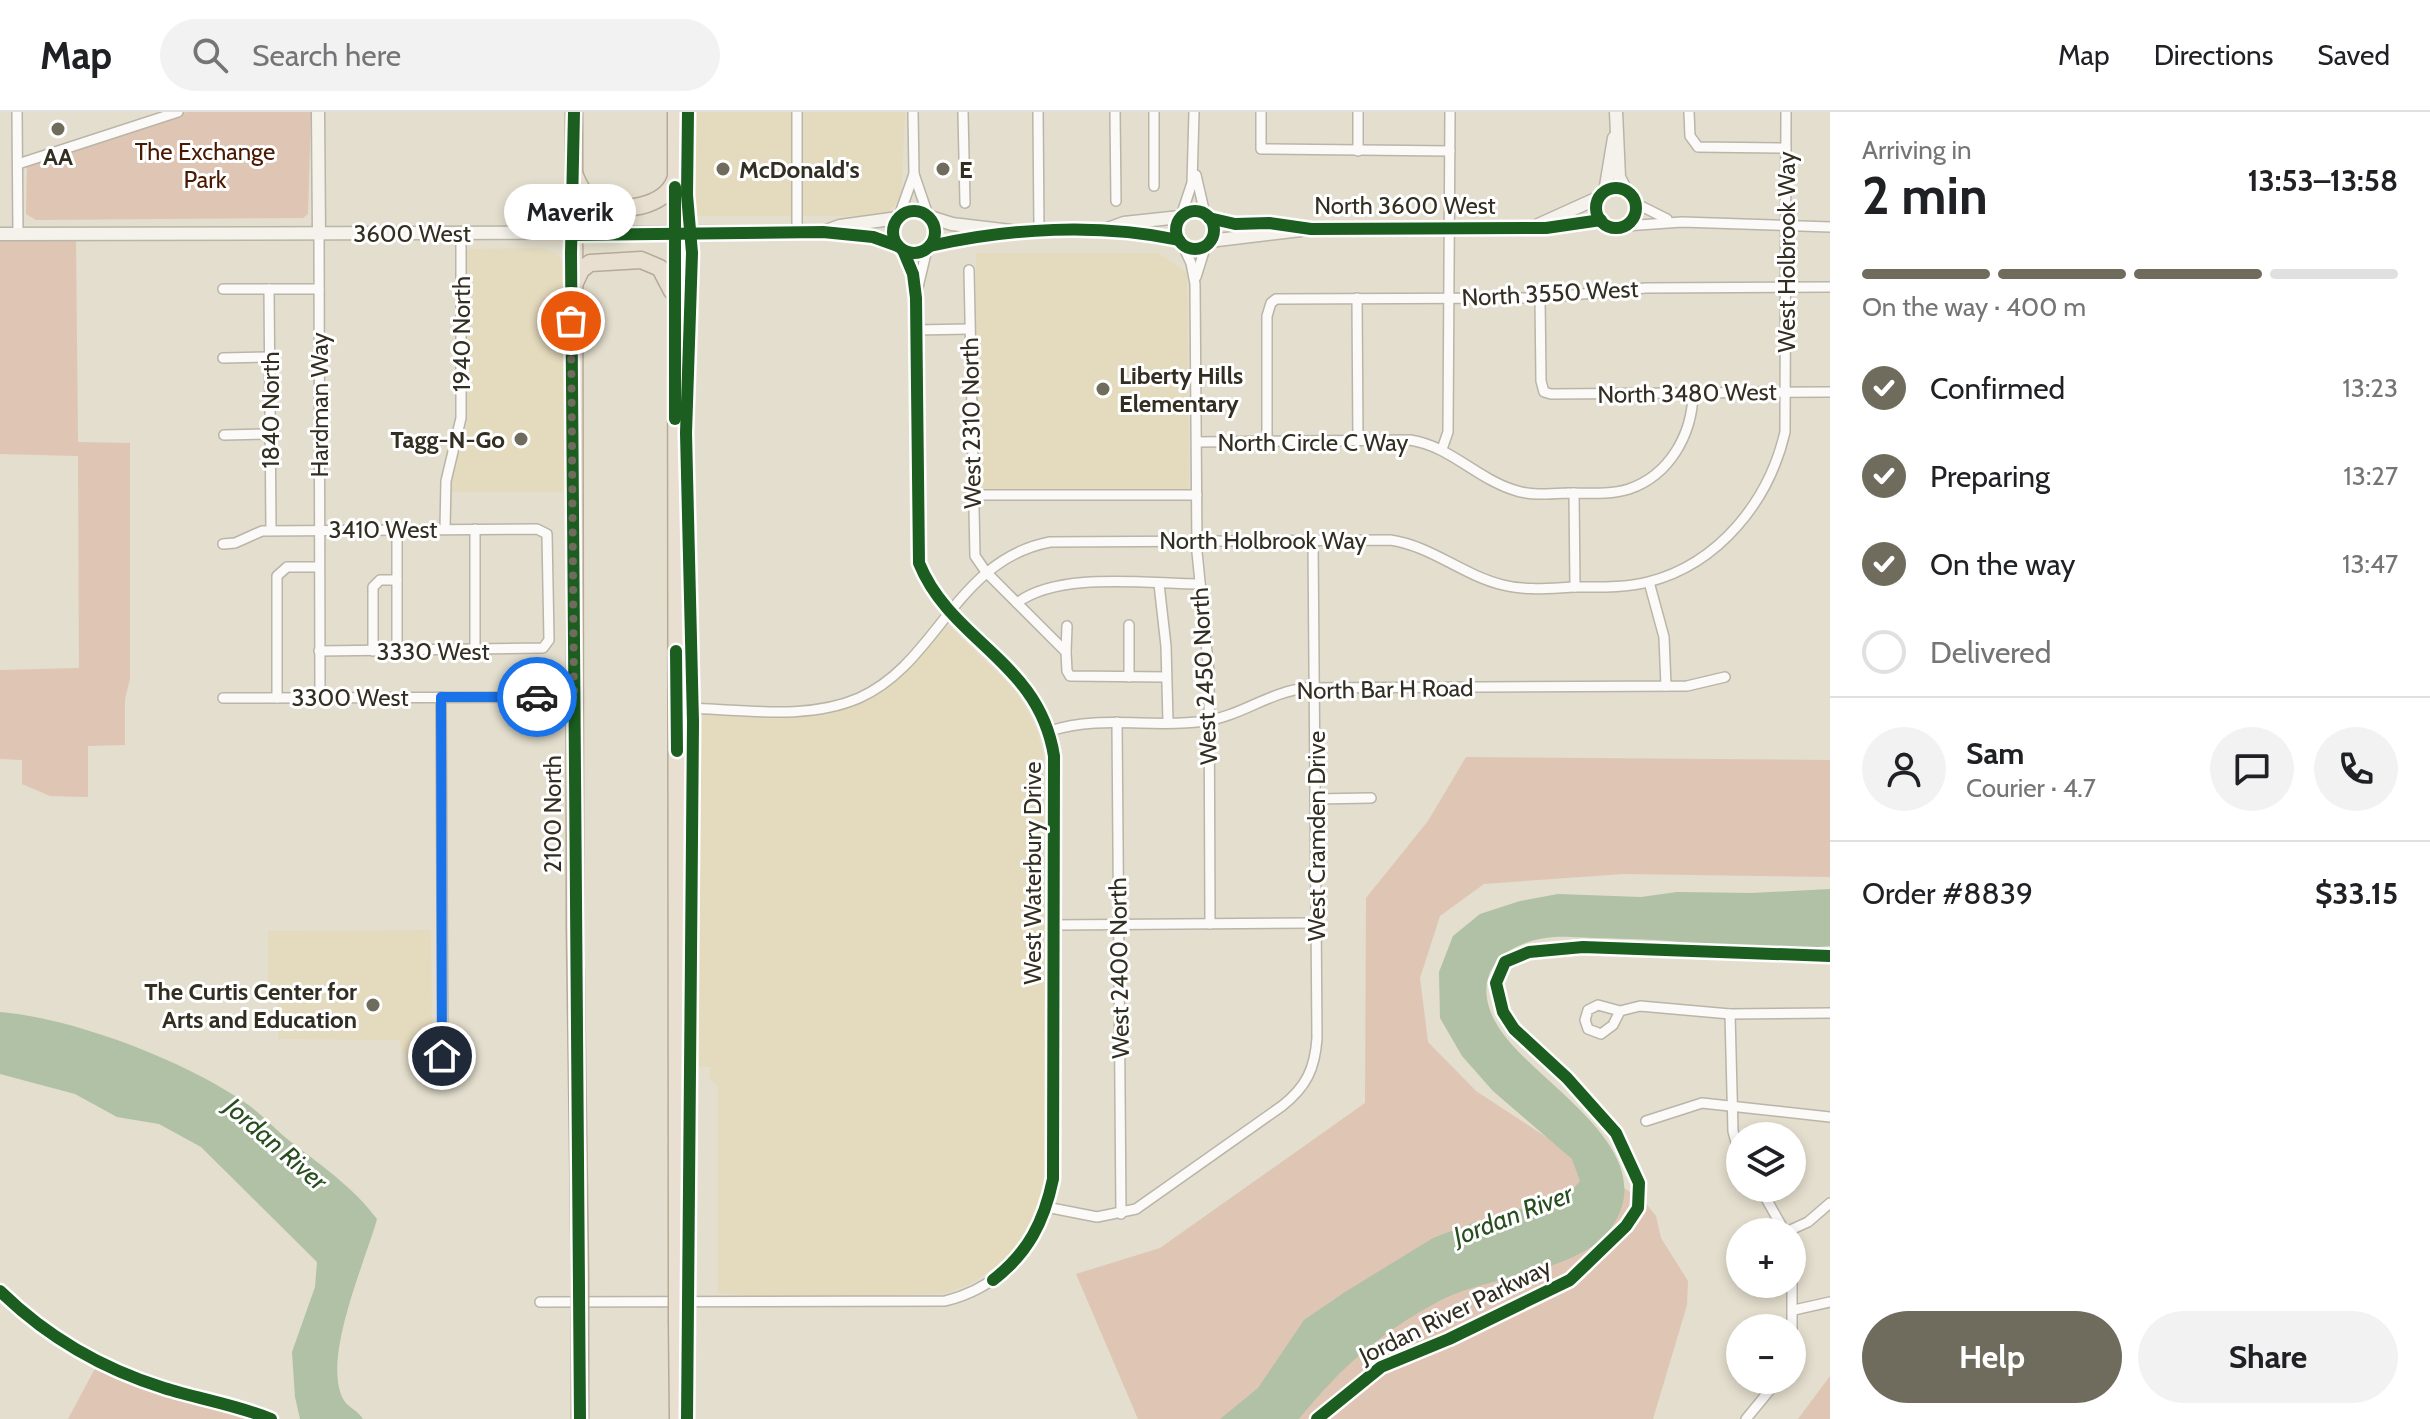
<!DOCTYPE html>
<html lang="en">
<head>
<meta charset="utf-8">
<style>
  :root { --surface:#fff; --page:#f2f2f2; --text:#202124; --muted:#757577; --line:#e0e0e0; --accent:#706c5d }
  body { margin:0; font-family:Cabin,sans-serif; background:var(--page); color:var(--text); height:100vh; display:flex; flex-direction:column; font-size:30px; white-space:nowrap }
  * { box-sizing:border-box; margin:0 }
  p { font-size:26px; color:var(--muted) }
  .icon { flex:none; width:44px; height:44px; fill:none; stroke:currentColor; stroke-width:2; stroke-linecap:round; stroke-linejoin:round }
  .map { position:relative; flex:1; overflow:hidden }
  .side { display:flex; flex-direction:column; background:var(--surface); width:600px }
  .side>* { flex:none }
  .tools { position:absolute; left:1726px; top:1010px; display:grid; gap:16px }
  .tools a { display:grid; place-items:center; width:80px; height:80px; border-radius:50%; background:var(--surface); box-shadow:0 4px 12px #0003; font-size:40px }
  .pin { position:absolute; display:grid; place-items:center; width:68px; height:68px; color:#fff; margin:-34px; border:4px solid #fff; border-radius:50%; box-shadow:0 2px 8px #0007 }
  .courier { position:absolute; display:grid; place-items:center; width:80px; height:80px; margin:-40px; border:6px solid #1a73e8; border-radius:50%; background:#fff; color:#222; box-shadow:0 2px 10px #0007 }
  .bubble { position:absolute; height:56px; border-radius:28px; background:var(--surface); box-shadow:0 4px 12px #0003; font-size:26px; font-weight:800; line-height:56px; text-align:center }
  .headline em { font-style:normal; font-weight:800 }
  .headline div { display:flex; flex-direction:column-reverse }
  .headline { display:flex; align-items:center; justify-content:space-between; height:136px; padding:0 32px }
  h1 { font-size:52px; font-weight:800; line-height:60px }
  .bar { display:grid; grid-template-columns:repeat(4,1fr); gap:12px 8px; align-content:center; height:96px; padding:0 32px }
  .bar i { height:10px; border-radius:6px; background:var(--line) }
  .bar .selected { background:var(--accent) }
  .bar p { grid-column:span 4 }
  .line { display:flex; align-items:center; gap:20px; padding:0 32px; border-top:2px solid var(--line) }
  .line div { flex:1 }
  .round { display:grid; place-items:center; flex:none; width:84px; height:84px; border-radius:42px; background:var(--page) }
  ol { padding:0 32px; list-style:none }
  li { display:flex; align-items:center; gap:24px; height:88px }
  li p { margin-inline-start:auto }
  li .icon { padding:8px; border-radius:50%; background:var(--accent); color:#fff; stroke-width:4 }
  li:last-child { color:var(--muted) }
  li i { width:44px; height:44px; border:4px solid var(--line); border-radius:50% }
  .action { display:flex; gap:16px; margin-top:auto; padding:16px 32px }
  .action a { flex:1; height:92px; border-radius:48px; background:var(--accent); color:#fff; font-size:32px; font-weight:800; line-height:92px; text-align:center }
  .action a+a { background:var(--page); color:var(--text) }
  header { display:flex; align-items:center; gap:48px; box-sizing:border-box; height:112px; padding:0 40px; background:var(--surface); border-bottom:2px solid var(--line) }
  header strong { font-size:38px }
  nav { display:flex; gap:44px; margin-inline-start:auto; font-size:28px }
  .search { width:560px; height:72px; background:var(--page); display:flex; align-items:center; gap:20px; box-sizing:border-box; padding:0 28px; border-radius:44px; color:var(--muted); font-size:30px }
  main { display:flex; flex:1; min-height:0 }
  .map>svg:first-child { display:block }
  .built { fill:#e4dabd }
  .green { fill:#dfc5b4 }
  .water { fill:#b0c1a5 }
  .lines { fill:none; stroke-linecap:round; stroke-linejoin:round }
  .street-casing { stroke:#b9b5a8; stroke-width:12 }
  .secondary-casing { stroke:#b9b5a8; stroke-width:15 }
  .highway-casing { stroke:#b6aa97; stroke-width:19 }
  .street { stroke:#fbfaf8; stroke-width:9 }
  .secondary { stroke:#f5f2ec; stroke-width:12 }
  .highway { stroke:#e9dfd1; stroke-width:16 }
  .highway-bridge-casing { stroke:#b6aa97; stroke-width:19; stroke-linecap:butt }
  .highway-bridge { stroke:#e9dfd1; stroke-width:16 }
  .cycleway-casing { stroke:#fff; stroke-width:17 }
  .cycleway { stroke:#1b5e20; stroke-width:12 }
  .done { stroke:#706c5d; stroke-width:8; stroke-dasharray:0 14.4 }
  .route { stroke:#1a73e8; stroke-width:10 }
  .poi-dot { fill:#706c5d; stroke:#fff; stroke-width:3 }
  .labels { text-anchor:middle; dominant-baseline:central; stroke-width:6; stroke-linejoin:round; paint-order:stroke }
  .park-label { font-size:24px; fill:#4b1800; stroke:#fff }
  .poi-label { font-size:24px; font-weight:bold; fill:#322e21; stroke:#fff; text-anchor:start }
  .street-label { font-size:24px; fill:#322e21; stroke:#fff }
  .water-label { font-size:26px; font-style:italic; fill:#284d1f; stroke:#fff }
</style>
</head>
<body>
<header>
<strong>Map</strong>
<div class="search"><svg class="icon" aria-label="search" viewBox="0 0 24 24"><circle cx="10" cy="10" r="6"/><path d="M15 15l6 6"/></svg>Search here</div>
<nav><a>Map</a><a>Directions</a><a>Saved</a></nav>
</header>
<main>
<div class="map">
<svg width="1830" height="1307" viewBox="0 0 1830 1307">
  <rect width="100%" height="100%" fill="#e3decd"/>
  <g class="built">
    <polygon points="685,0 905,0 901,86 888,100 873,104 697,104 683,87"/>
    <polygon points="542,136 558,142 565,156 564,380 451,380 452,360 467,312 466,137"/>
    <polygon points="976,141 1158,141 1187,161 1189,377 977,378"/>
    <polygon points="949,514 1017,580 1037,618 1043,642 1046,1056 1039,1097 1021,1131 1001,1152 968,1173 943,1182 771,1186 718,1181 718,974 710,967 710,955 695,955 689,947 689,608 698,602 802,605 845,596 875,583 899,566 940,518"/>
    <polygon points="431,818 432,952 414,950 403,941 399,928 278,927 278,891 268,878 268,819"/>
  </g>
  <g class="green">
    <polygon points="186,0 311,0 308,102 303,106 36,108 26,102 27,51"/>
    <polygon points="76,126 78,330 130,331 130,567 125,587 125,633 88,634 88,685 50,684 22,672 22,648 0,647 0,558 79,556 78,344 0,342 0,127"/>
    <polygon points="1466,645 1830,648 1830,765 1623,762 1484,772 1440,804 1420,866 1428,930 1476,979 1644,1089 1656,1104 1661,1126 1688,1169 1687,1193 1653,1307 1138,1307 1076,1162 1160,1136 1365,991 1366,786 1428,709"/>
    <polygon points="99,1249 270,1307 68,1307"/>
    <polygon points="1830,1264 1830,1307 1798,1307"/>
  </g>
  <g class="water">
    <path d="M1830 777V834C1770 840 1727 834 1668 829 1636 826 1603 827 1571 825 1512 821 1460 859 1501 919 1537 972 1666 1039 1611 1116 1581 1160 1488 1164 1441 1188 1381 1220 1342 1254 1299 1307H1220L1258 1276 1304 1208 1345 1180 1433 1126 1483 1107 1567 1084 1580 1069 1572 1047 1493 979 1462 944 1440 906 1439 860 1453 824 1480 802 1520 789 1558 782 1641 785 1677 780 1752 781Z"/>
    <path d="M0 900C74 906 189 950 250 994 264 1005 277 1019 291 1030 322 1054 353 1075 377 1107 366 1148 319 1252 345 1290 350 1296 358 1299 363 1307H300L295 1285 292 1240 315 1175 317 1150 201 1035 159 1012 117 1005 75 982 0 962Z"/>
  </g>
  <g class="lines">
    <g class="street-casing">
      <g id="street">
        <polyline points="17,0 18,122"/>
        <polyline points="797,0 797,121"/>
        <polyline points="963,0 965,91"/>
        <polyline points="1038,0 1039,119"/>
        <polyline points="1115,0 1116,89"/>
        <polyline points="1154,0 1154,74"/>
        <polyline points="1261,0 1261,37 1450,39"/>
        <polyline points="1358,0 1358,39"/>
        <polyline points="1689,0 1690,24 1698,35 1786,36"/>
        <polyline points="18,52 178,0"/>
        <polyline points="914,62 928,103"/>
        <polyline points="1196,63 1205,102"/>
        <polyline points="1635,91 1667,107"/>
        <polyline points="899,104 914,62 913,0"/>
        <polyline points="1181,104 1192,71 1194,0"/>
        <polyline points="1625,114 1682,110 1830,115"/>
        <polyline points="319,122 320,585"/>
        <polyline points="1182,132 1191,151 1195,172 1197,440 1209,560 1210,812"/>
        <polyline points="969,158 975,444 986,460 1066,540 1067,559 1070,564 1166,565"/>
        <polyline points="1196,165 1206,133"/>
        <polyline points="918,175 927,137"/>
        <polyline points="223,177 319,177"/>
        <polyline points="269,177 271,418"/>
        <polyline points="1357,186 1358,329"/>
        <polyline points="1540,186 1541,269 1544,280 1551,282 1830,280"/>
        <polyline points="916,218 969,217"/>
        <polyline points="223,246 270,245"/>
        <polyline points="224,323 270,322"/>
        <path d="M1197 330 1410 328C1450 334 1476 366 1514 378 1531 384 1551 382 1568 381 1588 381 1610 383 1629 377 1670 363 1692 322 1693 282"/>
        <polyline points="1267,330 1267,204 1271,191 1276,187 1540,186 1646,176 1830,175"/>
        <polyline points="1442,337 1448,320 1450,0"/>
        <polyline points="1574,381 1575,475"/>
        <polyline points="971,383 1197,383"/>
        <polyline points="397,417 397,539"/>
        <polyline points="445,417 446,369 461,306 461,120"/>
        <polyline points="223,432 235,431 262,419 537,417 547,422 549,528 543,536 319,539"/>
        <polyline points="1649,470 1664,525 1666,574"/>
        <polyline points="1159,472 1166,534 1168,610"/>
        <path d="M1017 491C1059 459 1148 472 1200 472"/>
        <polyline points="373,539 373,475 380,468 397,468"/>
        <polyline points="475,539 475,417"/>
        <polyline points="1066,540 1067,514"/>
        <polyline points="1129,565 1129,513"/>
        <polyline points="441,585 443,960"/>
        <polyline points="223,586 574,585"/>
        <polyline points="277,586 277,464 287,455 319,455"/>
        <path d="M677 596C736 596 804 610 859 586 938 551 955 448 1050 430L1390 428C1432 434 1462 463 1503 473 1526 479 1551 476 1575 475 1600 475 1624 476 1648 470 1719 452 1769 389 1785 320L1786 0"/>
        <polyline points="1117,610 1121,1102"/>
        <path d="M1050 619C1101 602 1154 617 1205 609 1241 604 1269 580 1306 576L1687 574 1725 565"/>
        <polyline points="1315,687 1371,686"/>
        <polyline points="1055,813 1316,811"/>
        <polyline points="1620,899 1613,913 1601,922 1588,917 1585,908 1588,898 1598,893 1620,899 1640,894 1730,902 1830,901"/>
        <polyline points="1730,902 1733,1019 1740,1045"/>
        <polyline points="1646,1009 1702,991 1830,1005"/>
        <polyline points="1760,1076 1785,1120"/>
        <path d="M1046 1095 1097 1105 1136 1097 1282 994C1306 975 1315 957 1317 926L1313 428"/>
        <polyline points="1786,1120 1808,1110 1830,1091"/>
        <polyline points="1792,1151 1792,1227"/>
        <path d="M540 1190 945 1189C1014 1172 1049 1115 1055 1047L1054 644C1039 549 951 530 919 451L916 186 913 162 903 138"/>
        <polyline points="1794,1198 1830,1190"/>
        <polyline points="1746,1307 1778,1268"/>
      </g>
    </g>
    <g class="secondary-casing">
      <g id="secondary">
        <polyline points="318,0 319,122"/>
        <polyline points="1616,0 1619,65 1626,79"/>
        <circle cx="1616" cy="96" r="20"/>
        <polyline points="1605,80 1614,26"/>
        <circle cx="914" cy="120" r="21"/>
        <circle cx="1195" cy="118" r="19"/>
        <polyline points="930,105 952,112 1011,119"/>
        <polyline points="1209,106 1235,112 1269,111 1311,117 1546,116 1601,108"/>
        <polyline points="1538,113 1600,85"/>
        <polyline points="1105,118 1124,111 1180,105"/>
        <polyline points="823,120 840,114 898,106"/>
        <polyline points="0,122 823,120 873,125 898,134"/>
        <polyline points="1209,129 1301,118"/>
        <path d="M930 134C1009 116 1099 111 1179 128"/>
      </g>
    </g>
    <g class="highway-casing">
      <g id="highway">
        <polyline points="574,0 575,814 580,1164"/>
        <polyline points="676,0 677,1170"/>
        <path d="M574 61C578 72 585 86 597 91 620 102 665 95 675 68"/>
        <polyline points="573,175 581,158 590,151 641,148 660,156 672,179"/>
        <polyline points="580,1205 580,1307"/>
        <polyline points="677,1209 678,1307"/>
      </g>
    </g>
    <use href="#street" class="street"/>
    <use href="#secondary" class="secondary"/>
    <use href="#highway" class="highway"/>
    <g class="highway-bridge-casing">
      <g id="highway-bridge">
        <polyline points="580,1164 580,1205"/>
        <polyline points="677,1209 677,1170"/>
      </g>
    </g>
    <use href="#highway-bridge" class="highway-bridge"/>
    <g class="cycleway-casing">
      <g id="cycleway">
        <polyline points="574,0 571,141 580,1307"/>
        <circle cx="1616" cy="96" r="20"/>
        <circle cx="914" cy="120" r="21"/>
        <circle cx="1195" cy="118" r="19"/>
        <polyline points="1209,106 1235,112 1269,111 1311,117 1546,116 1601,108"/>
        <polyline points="571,123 823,120 873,125 898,134"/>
        <path d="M930 134C1009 116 1099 111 1179 128"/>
        <path d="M903 138 913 162 916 186 919 451C951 530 1039 549 1054 644L1053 1067C1044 1110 1028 1141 993 1168"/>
        <polyline points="675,307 675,75"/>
        <polyline points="676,539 677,639"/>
        <path d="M0 1179C46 1224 103 1257 164 1276 199 1287 237 1293 271 1307"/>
        <polyline points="687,1307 693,610 686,321 692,141 687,83 688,0"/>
        <polyline points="1317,1307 1381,1255 1449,1227 1570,1168 1626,1114 1638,1096 1639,1071 1616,1021 1567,966 1514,917 1503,900 1496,871 1505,850 1529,840 1583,835 1830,844"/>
      </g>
    </g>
    <use href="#cycleway" class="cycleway"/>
  </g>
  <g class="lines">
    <polyline class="done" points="537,585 574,585 571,209"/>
    <polyline class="route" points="442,944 441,585 537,585"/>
  </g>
  <g class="poi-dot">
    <circle cx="58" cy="17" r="8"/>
    <circle cx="723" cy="57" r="8"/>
    <circle cx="943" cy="57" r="8"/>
    <circle cx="1103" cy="277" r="8"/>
    <circle cx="521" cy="327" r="8"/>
    <circle cx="373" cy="893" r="8"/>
  </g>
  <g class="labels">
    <g class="park-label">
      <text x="205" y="39">The Exchange<tspan x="205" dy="28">Park</tspan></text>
    </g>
    <g class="poi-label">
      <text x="58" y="44" text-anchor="middle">AA</text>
      <text x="739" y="57">McDonald's</text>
      <text x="959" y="57">E</text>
      <text x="1119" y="263">Liberty Hills<tspan x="1119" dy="28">Elementary</tspan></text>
      <text x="505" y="327" text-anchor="end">Tagg-N-Go</text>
      <text x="357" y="879" text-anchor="end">The Curtis Center for<tspan x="357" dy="28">Arts and Education</tspan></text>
    </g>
    <g class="street-label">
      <text x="1405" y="93">North 3600 West</text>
      <text x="412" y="121">3600 West</text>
      <text transform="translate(1786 140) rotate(-90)">West Holbrook Way</text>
      <text transform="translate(1550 181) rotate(-3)">North 3550 West</text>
      <text transform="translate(461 222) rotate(-90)">1940 North</text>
      <text transform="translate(1687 281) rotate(-1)">North 3480 West</text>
      <text transform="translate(319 293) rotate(-90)">Hardman Way</text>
      <text transform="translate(270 298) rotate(-90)">1840 North</text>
      <text transform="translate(971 311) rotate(-91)">West 2310 North</text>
      <text x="1313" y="330">North Circle C Way</text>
      <text x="383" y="417">3410 West</text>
      <text x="1263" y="428">North Holbrook Way</text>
      <text x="433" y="539">3330 West</text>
      <text transform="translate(1204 564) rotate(-93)">West 2450 North</text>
      <text transform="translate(1385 577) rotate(-1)">North Bar H Road</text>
      <text x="350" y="585">3300 West</text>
      <text transform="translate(552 702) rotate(-90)">2100 North</text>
      <text transform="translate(1316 724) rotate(-90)">West Cramden Drive</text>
      <text transform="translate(1032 761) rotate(-90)">West Waterbury Drive</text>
      <text transform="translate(1119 856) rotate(-91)">West 2400 North</text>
      <text transform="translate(1455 1199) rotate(-26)">Jordan River Parkway</text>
    </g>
    <g class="water-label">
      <text transform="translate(276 1032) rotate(41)">Jordan River</text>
      <text transform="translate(1513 1103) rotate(-21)">Jordan River</text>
    </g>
  </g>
</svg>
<div class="tools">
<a><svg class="icon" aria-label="layers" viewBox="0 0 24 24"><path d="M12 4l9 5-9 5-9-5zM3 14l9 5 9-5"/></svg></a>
<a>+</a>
<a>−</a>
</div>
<div class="pin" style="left:571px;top:209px;background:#ea580c"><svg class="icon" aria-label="bag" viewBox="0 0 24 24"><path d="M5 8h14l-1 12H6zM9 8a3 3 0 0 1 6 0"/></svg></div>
<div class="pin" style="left:442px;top:944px;background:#1f2937"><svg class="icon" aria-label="home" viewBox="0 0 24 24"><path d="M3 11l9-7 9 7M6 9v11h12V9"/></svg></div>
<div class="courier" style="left:537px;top:585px"><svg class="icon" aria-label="car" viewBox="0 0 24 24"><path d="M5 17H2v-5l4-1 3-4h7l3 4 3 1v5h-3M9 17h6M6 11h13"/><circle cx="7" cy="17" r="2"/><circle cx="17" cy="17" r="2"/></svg></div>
<div class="bubble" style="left:504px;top:72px;width:132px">Maverik</div>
</div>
<section class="side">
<div class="headline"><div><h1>2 min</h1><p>Arriving in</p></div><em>13:53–13:58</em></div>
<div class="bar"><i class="selected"></i><i class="selected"></i><i class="selected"></i><i></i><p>On the way · 400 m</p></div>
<ol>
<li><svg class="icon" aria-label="check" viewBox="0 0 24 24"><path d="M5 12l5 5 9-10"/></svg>Confirmed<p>13:23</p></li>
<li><svg class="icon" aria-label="check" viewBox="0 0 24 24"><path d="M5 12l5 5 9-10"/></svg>Preparing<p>13:27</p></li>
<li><svg class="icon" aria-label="check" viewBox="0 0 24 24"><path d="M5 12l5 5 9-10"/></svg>On the way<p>13:47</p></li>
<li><i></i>Delivered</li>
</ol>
<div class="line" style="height:144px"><a class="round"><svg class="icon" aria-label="person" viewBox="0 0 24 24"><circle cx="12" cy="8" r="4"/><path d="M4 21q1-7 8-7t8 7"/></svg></a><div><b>Sam</b><p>Courier · 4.7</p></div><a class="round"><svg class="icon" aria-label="chat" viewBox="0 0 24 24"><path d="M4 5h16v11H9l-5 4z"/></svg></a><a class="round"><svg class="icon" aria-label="phone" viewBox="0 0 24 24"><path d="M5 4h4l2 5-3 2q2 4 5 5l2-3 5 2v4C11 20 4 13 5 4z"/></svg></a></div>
<div class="line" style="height:104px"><div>Order #8839</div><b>$33.15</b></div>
<div class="action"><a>Help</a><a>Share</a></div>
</section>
</main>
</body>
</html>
